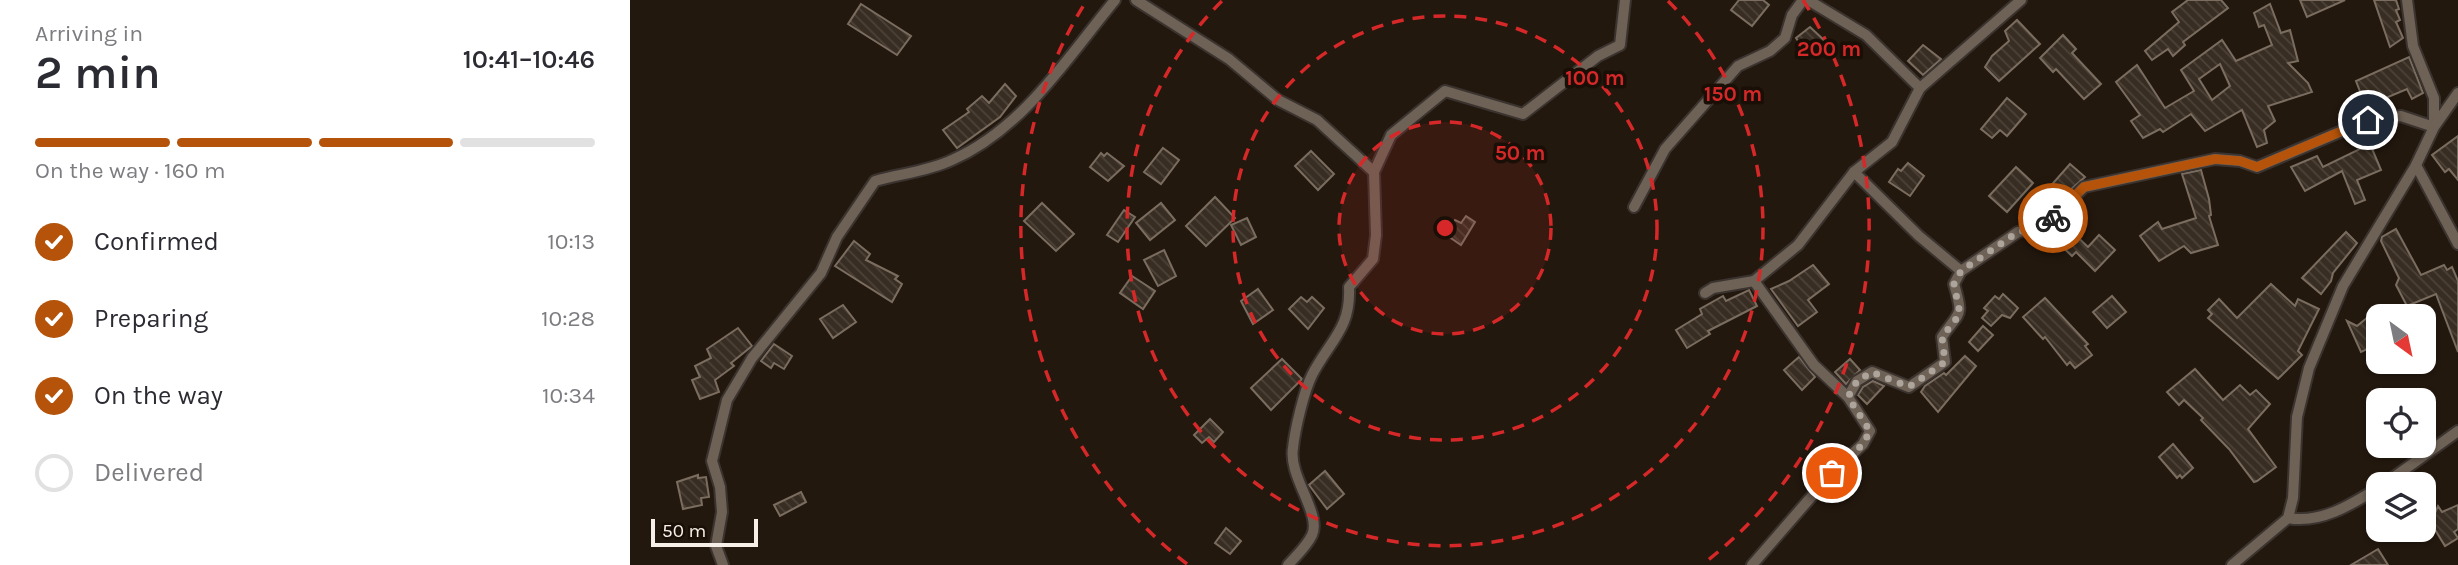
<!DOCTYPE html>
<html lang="en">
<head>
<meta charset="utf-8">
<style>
  :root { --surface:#fff; --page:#f2f2f3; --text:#2b2b33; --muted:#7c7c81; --line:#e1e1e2; --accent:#b45309 }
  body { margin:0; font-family:Karla,sans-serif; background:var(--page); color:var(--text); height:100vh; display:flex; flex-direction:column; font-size:26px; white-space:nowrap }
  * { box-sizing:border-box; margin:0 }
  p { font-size:23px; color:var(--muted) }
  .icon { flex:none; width:38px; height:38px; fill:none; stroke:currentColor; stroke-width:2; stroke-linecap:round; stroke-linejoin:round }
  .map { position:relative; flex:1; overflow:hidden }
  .panel { display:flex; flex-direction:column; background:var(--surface); width:630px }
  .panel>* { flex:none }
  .needle { width:46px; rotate:147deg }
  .tools { position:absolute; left:1736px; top:304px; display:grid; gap:14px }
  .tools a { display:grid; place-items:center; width:70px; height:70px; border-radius:14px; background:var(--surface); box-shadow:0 2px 5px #0004; font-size:35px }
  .scale { position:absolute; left:21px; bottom:18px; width:107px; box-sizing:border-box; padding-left:7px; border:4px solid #f7f0e9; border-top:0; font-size:19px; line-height:24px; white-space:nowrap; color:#f7f0e9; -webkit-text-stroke:5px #190f06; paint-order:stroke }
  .pin { position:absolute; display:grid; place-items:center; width:60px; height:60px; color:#fff; margin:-30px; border:4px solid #fff; border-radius:50%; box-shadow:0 2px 7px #0007 }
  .courier { position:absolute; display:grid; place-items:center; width:70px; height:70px; margin:-35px; border:5px solid #b45309; border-radius:50%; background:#fff; color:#222; box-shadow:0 2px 9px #0007 }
  .headline em { font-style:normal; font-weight:600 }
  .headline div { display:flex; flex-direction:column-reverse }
  .headline { display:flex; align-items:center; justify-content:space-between; height:119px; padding:0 35px }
  h1 { font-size:46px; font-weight:600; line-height:52px }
  .bar { display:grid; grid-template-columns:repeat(4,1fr); gap:10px 7px; align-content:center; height:84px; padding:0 35px }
  .bar i { height:9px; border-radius:5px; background:var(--line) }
  .bar .on { background:var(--accent) }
  .bar p { grid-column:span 4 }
  ol { padding:0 35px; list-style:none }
  li { display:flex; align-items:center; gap:21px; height:77px }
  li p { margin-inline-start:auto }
  li .icon { padding:7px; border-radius:50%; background:var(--accent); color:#fff; stroke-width:4 }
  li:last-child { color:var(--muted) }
  li i { width:38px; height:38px; border:4px solid var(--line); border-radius:50% }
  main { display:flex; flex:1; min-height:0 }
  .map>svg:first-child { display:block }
  .building { fill:url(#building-back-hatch); stroke:#7a6d60; stroke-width:2; fill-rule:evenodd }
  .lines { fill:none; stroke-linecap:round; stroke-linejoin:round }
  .minor-casing { stroke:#3b332f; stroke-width:14 }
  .minor { stroke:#6e6155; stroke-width:10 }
  .done { stroke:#ada49c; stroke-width:7; stroke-dasharray:0 12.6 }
  .route { stroke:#b45309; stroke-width:9 }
  .ring { fill:none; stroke:#d62828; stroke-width:3.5; stroke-dasharray:12 9 }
  .centre { fill:#d62828; stroke:#190f06; stroke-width:3.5 }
  .ring-label { font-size:21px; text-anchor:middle; font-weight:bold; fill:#d62828; stroke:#190f06; stroke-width:7; stroke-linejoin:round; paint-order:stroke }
</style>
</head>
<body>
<main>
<section class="panel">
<div class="headline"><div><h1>2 min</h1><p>Arriving in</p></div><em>10:41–10:46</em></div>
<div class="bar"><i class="on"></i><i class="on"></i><i class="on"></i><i></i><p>On the way · 160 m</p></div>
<ol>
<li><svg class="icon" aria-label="check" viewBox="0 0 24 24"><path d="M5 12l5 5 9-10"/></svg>Confirmed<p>10:13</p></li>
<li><svg class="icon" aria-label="check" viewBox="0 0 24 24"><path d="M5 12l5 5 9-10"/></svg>Preparing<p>10:28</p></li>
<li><svg class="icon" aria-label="check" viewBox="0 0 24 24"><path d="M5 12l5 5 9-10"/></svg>On the way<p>10:34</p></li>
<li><i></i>Delivered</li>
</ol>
</section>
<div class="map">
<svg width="1828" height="565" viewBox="0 0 1828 565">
  <defs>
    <pattern id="building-back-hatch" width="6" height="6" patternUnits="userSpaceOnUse" patternTransform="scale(1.75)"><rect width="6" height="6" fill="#382d22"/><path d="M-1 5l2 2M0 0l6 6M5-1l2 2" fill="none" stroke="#4c4237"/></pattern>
  </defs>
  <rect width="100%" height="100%" fill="#23180e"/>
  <g class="building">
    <polygon points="1109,0 1133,0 1139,5 1122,26 1101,10"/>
    <polygon points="1558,0 1591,0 1598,8 1553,42 1555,45 1543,56 1538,49 1522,60 1515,51 1549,22 1542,12"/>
    <polygon points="1670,0 1715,0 1677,17"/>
    <polygon points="1744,0 1766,0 1769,9 1766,10 1770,20 1766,22 1773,38 1760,47"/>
    <polygon points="231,4 281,36 267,55 218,24"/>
    <path d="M1640 4 1651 33 1660 30 1668 61 1658 63 1678 83 1682 92 1638 106 1645 121 1634 130 1637 143 1627 147 1612 110 1575 131 1561 114 1533 132 1530 129 1513 138 1501 121 1510 115 1486 82 1507 65 1535 108 1564 91 1551 70 1592 40 1606 61 1642 45 1634 25 1629 27 1624 13ZM1590 64 1600 86 1582 100 1569 79Z"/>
    <polygon points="1387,20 1410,44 1369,81 1355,67 1362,56 1379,41 1375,31"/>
    <polygon points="1180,27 1196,42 1182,53 1179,50 1176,53 1166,38"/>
    <polygon points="1433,35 1446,49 1442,53 1471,84 1454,99 1426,69 1423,72 1410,58"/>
    <polygon points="1293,45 1311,59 1293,75 1278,61"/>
    <polygon points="1779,57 1793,93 1782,99 1777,89 1746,102 1750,111 1738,112 1726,81"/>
    <polygon points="375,84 386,96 370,117 327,148 313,130 339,112 337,109 352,96 359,103"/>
    <polygon points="1377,98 1396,114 1377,136 1370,130 1362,138 1351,129"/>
    <polygon points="1828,136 1828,180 1819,169 1815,172 1802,155"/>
    <polygon points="1740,144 1751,170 1727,180 1735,200 1725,204 1712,171 1675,191 1661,167 1687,156 1693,167"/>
    <polygon points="533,148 549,160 531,184 514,172"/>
    <polygon points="681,151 704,174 688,190 665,166"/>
    <polygon points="471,153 474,156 477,153 494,166 478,181 460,167"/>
    <polygon points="1278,163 1294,176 1280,196 1259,182 1268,169 1271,171"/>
    <polygon points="1440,164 1455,177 1430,199 1417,190"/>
    <polygon points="1386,167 1403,183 1377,212 1359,196"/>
    <polygon points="1571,170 1579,199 1581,215 1579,216 1588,245 1561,253 1554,246 1529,261 1510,236 1528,222 1532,229 1566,218 1552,174"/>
    <polygon points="585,197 605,218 576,246 556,226"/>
    <polygon points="412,203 444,234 426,251 394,221"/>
    <polygon points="531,203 545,220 520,240 506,223"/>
    <polygon points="494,210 505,217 488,242 477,235"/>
    <polygon points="836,216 845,222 831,245 815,234 825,220 831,223"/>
    <polygon points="617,218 626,237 611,245 601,225"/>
    <polygon points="1766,229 1791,275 1814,265 1817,270 1822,267 1828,281 1828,352 1806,294 1777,306 1766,285 1769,278 1751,241 1752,237"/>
    <polygon points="1440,230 1458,247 1469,235 1485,250 1465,271 1446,252 1442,256 1428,243"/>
    <polygon points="1716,232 1727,243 1703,273 1701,281 1691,294 1672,278"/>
    <polygon points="224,241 240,254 236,260 268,276 265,279 272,284 262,302 205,266"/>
    <polygon points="534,250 546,276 528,286 514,260"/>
    <polygon points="1183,265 1199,284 1178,300 1187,312 1168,326 1141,289 1159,281"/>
    <polygon points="502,276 525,291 513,309 490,293"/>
    <polygon points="1641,284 1665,306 1668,299 1689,309 1668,351 1672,355 1648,379 1578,318 1582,314 1578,310 1589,299 1607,318"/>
    <polygon points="628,289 643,310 623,324 611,301"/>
    <polygon points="1119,290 1127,306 1078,331 1080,334 1057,348 1046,330 1072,314 1070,309 1093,296 1096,301"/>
    <polygon points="1373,294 1388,308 1380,318 1372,315 1361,326 1352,318 1358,311 1354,308 1365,296 1369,299"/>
    <polygon points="1482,296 1496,312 1477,328 1463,312"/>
    <polygon points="671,297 677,302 682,297 694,308 678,329 659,309"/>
    <polygon points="1415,298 1458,344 1455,346 1462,355 1445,368 1440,362 1437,365 1415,337 1413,339 1393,317"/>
    <polygon points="213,305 226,322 203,338 190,319"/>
    <polygon points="1738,317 1742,326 1748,323 1748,344 1731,352 1717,321 1727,326"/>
    <polygon points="1353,326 1363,335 1348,351 1339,342"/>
    <polygon points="108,328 122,346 101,363 104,366 85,380 89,392 70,399 62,380 70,377 65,366 81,358 77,349"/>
    <polygon points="144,344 162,356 154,369 144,363 141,368 131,361"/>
    <polygon points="1335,356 1346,366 1308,412 1291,392 1295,386 1314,373 1316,375"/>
    <polygon points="1169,357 1185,377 1172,390 1154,370"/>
    <polygon points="652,359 672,379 641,410 621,388"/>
    <polygon points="1220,359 1230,370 1216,384 1205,372"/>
    <polygon points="1565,369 1593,400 1610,385 1620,395 1626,390 1640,404 1618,429 1646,467 1627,481 1624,482 1599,449 1571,420 1573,418 1554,400 1549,405 1537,392"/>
    <polygon points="1243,381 1254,386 1237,404 1228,395 1233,387"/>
    <polygon points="580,419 593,432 584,442 579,437 572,443 564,435"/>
    <polygon points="1543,444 1563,468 1552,478 1550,475 1547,478 1529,457"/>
    <polygon points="695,471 714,494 697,509 679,485"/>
    <polygon points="68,475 68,478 76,477 79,497 71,498 72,505 53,509 47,482"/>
    <polygon points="171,492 176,502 150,516 144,505"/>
    <polygon points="1828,505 1828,529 1824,532 1828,538 1815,546 1801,523 1808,506 1812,512"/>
    <polygon points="596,528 611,541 600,554 585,543"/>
    <polygon points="1748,549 1758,565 1721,565 1738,555"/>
  </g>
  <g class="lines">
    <g class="minor-casing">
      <g id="minor">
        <polyline points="506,0 599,59 648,100 687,120 744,172"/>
        <polyline points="1178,0 1236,35 1290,88"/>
        <polyline points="1786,165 1828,244"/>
        <polyline points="1004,207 1035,149 1108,66 1140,51 1155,38 1162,15 1173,0"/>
        <polyline points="1331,271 1388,232 1414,227 1454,187 1585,159 1610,161 1627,167 1738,120 1771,116 1804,127 1804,98 1783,46 1777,0"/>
        <polyline points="1075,293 1083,288 1124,281 1168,245 1224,172 1262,142 1290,88 1391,0"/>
        <path d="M1218 397 1227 381 1242 372 1279 387 1315 362 1312 337C1330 310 1334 318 1324 284L1331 271 1289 236 1224 172"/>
        <polyline points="1753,485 1828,431"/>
        <path d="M1658 518C1690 524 1721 505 1748 488"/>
        <path d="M93 565 86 546 92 512 90 487 82 461 97 400 122 358 191 273 207 237 245 181C270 174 299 171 322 160 393 129 437 58 485 0"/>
        <path d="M658 565C666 556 677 546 682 535 692 514 658 476 663 448 665 429 674 391 682 375 700 340 721 329 719 287L743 259 746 235 744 172 761 135 815 91 893 114 968 56 990 45 995 0"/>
        <polyline points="1122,565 1202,473 1233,444 1240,431 1218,397 1184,365 1124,281"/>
        <polyline points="1602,565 1658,518 1663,498 1667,417 1679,368 1713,286 1786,165 1804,127 1828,93"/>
      </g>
    </g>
    <use href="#minor" class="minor"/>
  </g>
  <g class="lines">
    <polyline class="done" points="1202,473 1233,444 1240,431 1218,397 1227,381 1242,372 1279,387 1315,362 1312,337 1330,314 1324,284 1331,271 1388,232 1414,226 1423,218"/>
    <polyline class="route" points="1423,218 1454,187 1585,159 1610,161 1627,167 1738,120"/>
  </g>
  <circle cx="815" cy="228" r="106" fill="#d62828" fill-opacity=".12"/>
  <g class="ring">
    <circle cx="815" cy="228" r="106"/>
    <circle cx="815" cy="228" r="212"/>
    <path d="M1038 1A318 318 0 1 1 592 1"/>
    <path d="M557 564A424 424 0 0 1 457 0M1173 0A424 424 0 0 1 1073 564"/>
  </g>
  <circle cx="815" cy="228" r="10" class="centre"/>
  <g class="ring-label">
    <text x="1199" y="56">200 m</text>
    <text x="965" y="85">100 m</text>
    <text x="1103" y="101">150 m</text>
    <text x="890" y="160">50 m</text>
  </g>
</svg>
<div class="tools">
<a><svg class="needle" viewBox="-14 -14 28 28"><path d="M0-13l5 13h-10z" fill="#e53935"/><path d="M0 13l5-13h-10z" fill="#7c7c81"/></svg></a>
<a><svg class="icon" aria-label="locate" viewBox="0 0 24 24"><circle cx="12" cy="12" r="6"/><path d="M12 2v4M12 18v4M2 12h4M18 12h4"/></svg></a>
<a><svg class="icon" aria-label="layers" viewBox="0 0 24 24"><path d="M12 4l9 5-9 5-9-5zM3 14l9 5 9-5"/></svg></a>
</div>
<div class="scale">50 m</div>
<div class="pin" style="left:1202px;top:473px;background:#ea580c"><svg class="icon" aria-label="bag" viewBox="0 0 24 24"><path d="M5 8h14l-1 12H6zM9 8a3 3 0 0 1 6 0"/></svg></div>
<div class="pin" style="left:1738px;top:120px;background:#1f2937"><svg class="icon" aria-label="home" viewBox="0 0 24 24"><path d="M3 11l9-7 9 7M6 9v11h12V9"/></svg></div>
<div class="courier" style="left:1423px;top:218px"><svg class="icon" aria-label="bike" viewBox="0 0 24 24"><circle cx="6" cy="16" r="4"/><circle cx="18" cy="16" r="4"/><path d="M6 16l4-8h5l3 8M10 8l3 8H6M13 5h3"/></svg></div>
</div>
</main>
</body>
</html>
